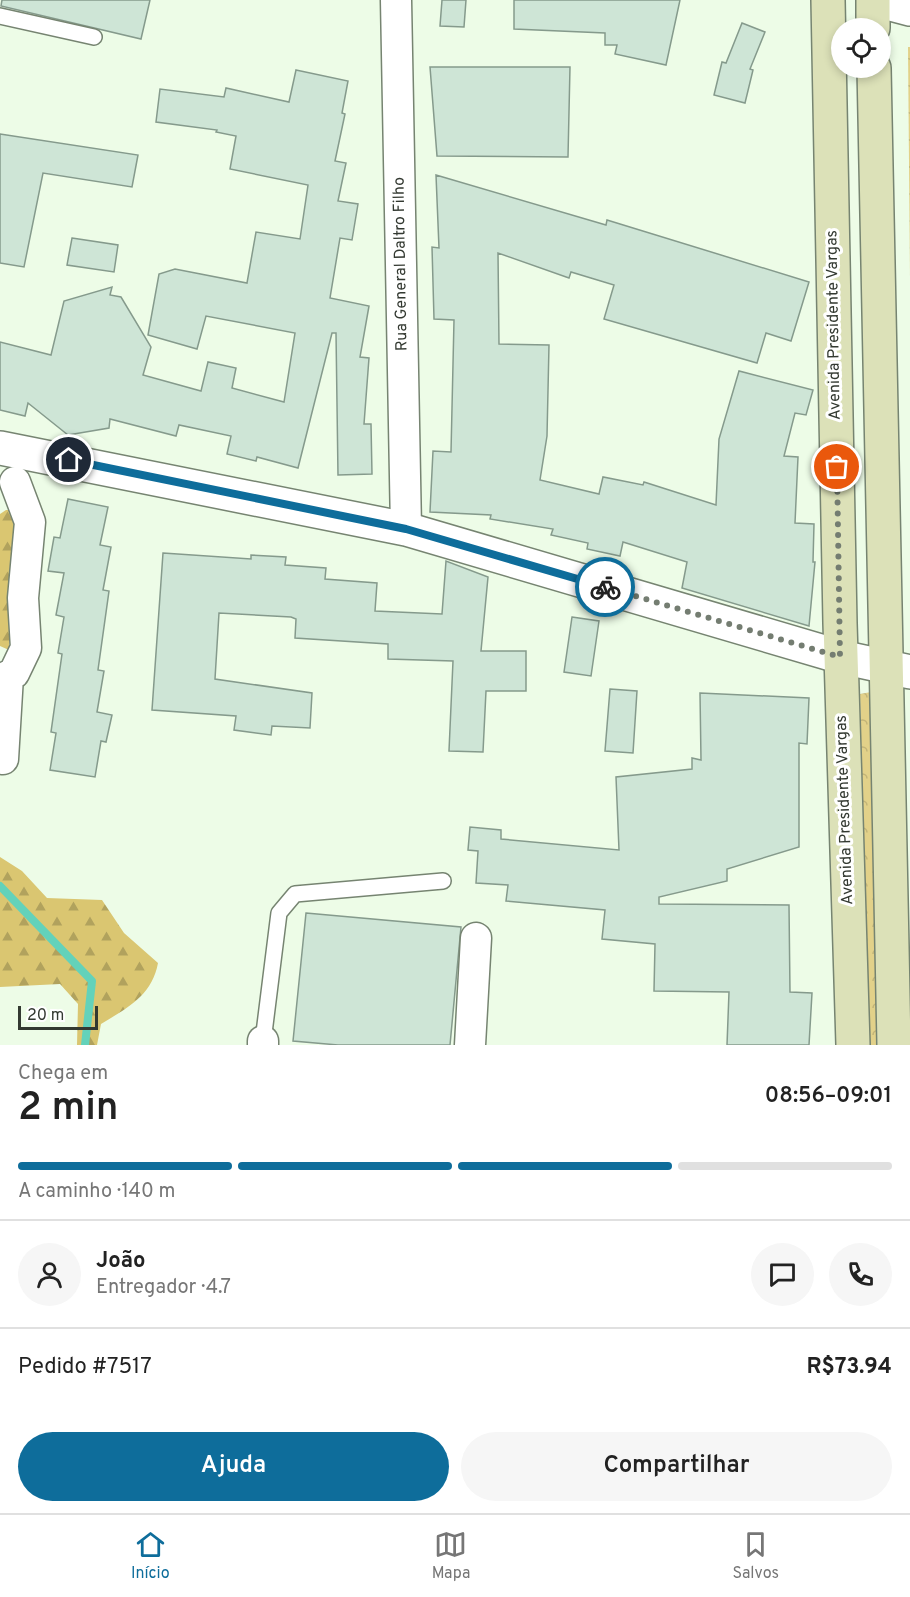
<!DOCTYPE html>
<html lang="pt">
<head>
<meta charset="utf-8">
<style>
  :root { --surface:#fff; --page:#f6f6f6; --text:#222; --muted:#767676; --line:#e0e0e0; --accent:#0e6d9b }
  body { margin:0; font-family:Overpass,sans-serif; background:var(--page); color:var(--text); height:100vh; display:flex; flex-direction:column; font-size:22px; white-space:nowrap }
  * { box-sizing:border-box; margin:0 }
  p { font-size:20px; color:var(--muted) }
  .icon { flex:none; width:33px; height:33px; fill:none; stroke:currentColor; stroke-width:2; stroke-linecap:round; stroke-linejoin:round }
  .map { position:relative; height:1045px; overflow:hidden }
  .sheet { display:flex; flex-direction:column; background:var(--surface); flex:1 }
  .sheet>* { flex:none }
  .controls { position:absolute; left:831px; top:18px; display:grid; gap:12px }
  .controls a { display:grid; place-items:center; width:60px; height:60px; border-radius:50%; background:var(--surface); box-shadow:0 3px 9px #0003; font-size:30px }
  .scale { position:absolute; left:18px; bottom:15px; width:80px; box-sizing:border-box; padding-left:6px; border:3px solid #333931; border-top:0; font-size:16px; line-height:21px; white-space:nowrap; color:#333931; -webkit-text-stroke:4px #fff; paint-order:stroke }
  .pin { position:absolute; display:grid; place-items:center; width:51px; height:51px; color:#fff; margin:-26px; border:3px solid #fff; border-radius:50%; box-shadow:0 2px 6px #0007 }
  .courier { position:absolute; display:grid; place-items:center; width:60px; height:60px; margin:-30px; border:4px solid #0e6d9b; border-radius:50%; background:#fff; color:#222; box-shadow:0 2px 8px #0007 }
  .head em { font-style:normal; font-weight:600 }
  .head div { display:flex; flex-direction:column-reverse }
  .head { display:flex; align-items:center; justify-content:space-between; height:102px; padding:0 18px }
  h1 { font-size:39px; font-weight:600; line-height:45px }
  .bar { display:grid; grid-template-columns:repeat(4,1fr); gap:9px 6px; align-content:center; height:72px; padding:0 18px }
  .bar i { height:8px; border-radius:4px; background:var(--line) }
  .bar .active { background:var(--accent) }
  .bar p { grid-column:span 4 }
  .line { display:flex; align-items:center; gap:15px; padding:0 18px; border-top:2px solid var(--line) }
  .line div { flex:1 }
  .round { display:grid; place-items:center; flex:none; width:63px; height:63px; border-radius:32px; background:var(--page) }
  .primary-button { display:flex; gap:12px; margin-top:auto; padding:12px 18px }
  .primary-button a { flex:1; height:69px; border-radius:36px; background:var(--accent); color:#fff; font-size:24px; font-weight:600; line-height:69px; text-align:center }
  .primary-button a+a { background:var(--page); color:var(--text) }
  .dock { display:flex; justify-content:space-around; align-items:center; height:84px; border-top:2px solid var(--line); background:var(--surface); font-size:16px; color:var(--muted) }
  .dock a { display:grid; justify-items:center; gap:3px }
  .dock .active { color:var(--accent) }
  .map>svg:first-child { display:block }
  .forest { fill:url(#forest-firs) }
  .park { fill:url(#park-crowns) }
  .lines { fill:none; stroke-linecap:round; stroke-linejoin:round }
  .stream { stroke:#63d2ba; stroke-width:8 }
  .building { fill:#cee5d6; stroke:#859a8c; stroke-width:1.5 }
  .service-casing { stroke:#768471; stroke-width:18 }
  .minor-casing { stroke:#768471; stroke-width:33 }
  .tertiary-casing { stroke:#768471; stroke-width:36 }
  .secondary-casing { stroke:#768471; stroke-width:36 }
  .service { stroke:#fff; stroke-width:15 }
  .minor { stroke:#fff; stroke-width:30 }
  .tertiary { stroke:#fff; stroke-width:33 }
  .secondary { stroke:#dce1b8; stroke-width:33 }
  .done { stroke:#747d71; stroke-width:6; stroke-dasharray:0 10.8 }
  .route { stroke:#0e6d9b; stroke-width:8 }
  .labels { text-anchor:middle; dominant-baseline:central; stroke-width:6; stroke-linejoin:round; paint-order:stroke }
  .street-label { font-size:16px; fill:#333931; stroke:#fff }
</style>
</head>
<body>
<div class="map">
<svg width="910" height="1045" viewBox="0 0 910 1045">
  <defs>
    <pattern id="forest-firs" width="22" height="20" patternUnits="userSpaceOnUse" patternTransform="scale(1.5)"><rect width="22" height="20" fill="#dac671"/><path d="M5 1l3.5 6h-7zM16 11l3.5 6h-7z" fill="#b1a25d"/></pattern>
    <pattern id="park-crowns" width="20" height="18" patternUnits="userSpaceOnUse" patternTransform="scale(1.5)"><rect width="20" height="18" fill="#e2d189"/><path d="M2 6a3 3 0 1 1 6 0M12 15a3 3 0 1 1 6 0" fill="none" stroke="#c2b477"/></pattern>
  </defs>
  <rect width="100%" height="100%" fill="#edfce7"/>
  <g class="forest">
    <polygon points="6,510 14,510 19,517 9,650 0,646 0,514"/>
    <path d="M0 857 22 871 47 898 102 900 124 933 158 963C152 996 127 1008 101 1024L97 1045H77L78 1004 60 984 0 987Z"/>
  </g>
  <g class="park">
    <polygon points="908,47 910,47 910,279"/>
    <polygon points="871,692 877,1045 867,1045 860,694"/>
  </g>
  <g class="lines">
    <polyline class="stream" points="0,886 92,981 85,1045"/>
  </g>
  <g class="building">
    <polygon points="2,0 150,0 141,39 1,6"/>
    <polygon points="442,0 466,0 464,27 440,26"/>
    <polygon points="514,0 680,0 666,65 615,54 617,45 605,45 605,33 514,29"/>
    <polygon points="742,23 765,32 750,69 753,70 745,103 714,95 722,62 726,63"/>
    <polygon points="430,67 570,67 568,157 437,156"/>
    <polygon points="296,70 348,81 342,113 345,114 335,161 346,163 338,201 358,204 352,240 340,238 330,298 369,306 360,357 369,358 364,424 371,424 372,474 338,475 336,333 332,333 298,468 257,457 256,461 227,454 231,436 179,425 176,436 110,419 109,428 68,435 28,403 25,416 0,410 0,342 51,355 64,301 112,287 110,295 121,297 151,347 143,375 201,391 208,362 236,368 232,388 284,402 295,333 206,316 197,349 148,335 159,274 175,269 247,283 256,232 300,239 308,185 230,169 236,136 216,132 217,130 156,122 160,89 224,97 226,88 289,102"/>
    <polygon points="0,134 138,155 132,187 43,173 24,267 0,263"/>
    <polygon points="436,175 606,225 607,220 809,282 791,341 766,333 757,363 604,319 614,285 571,272 569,278 498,253 499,344 549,345 547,436 540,480 599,494 603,477 643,485 644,482 716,505 719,439 739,371 813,390 806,415 795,413 784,456 798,457 795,523 814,524 813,562 815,562 809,626 682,588 687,562 623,542 620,556 587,549 588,543 551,535 553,529 490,519 491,515 430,512 433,451 451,452 454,320 434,319 432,247 439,248"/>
    <polygon points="72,238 118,245 114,272 67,265"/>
    <polygon points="68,499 108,507 100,545 111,547 103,590 109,591 98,670 104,671 97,712 112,715 106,742 101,741 95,777 50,770 56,733 51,732 62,654 58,653 64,617 56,615 64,573 48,571 54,537 60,538"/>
    <polygon points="163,553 251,559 251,555 286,557 285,565 326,568 325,579 377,583 375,611 442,614 446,561 488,577 481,651 526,651 526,691 486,691 483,752 449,751 453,661 388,659 388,644 295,638 296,619 291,617 219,613 215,679 312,693 310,728 272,726 271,735 234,730 236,716 152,710"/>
    <polygon points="572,617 599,621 591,676 564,672"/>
    <polygon points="610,689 637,691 633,753 605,751"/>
    <polygon points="700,693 809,698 807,744 799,743 799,847 727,869 727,881 659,897 659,904 789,905 790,992 812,993 809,1045 727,1045 729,992 654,991 655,944 602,939 605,910 506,901 508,885 476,883 478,851 468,850 470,827 501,830 501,839 619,850 616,777 692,769 692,758 701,760"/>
    <polygon points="306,913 461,927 450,1045 338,1045 293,1041"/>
  </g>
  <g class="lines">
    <g class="service-casing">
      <g id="service">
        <polyline points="0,16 94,37"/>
        <polyline points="263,1041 279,913 295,894 443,881"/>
      </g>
    </g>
    <g class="minor-casing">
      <g id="minor">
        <polyline points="396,0 406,529"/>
        <polyline points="3,759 8,676 14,673 26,648 23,598 30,522 15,482"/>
        <polyline points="263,1045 263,1041"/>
        <polyline points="470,1045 476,938"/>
      </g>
    </g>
    <g class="tertiary-casing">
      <g id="tertiary">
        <polyline points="876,0 910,9"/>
        <polyline points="0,448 406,529 841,657 910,672"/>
      </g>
    </g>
    <g class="secondary-casing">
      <g id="secondary">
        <polyline points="828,0 840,623 853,1045"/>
        <polyline points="873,0 873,28"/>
        <polyline points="874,68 894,1045"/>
      </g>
    </g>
    <use href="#service" class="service"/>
    <use href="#minor" class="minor"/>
    <use href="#tertiary" class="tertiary"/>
    <use href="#secondary" class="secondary"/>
  </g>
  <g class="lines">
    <polyline class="done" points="605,587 840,657 837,467"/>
    <polyline class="route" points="69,460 406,529 605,587"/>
  </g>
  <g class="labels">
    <g class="street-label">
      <text transform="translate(401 264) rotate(-91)">Rua General Daltro Filho</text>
      <text transform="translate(834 325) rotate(-91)">Avenida Presidente Vargas</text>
      <text transform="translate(845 810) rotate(-92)">Avenida Presidente Vargas</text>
    </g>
  </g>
</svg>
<div class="controls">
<a><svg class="icon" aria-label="locate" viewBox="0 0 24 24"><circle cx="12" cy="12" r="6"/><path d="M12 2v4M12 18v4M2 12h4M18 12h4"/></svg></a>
</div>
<div class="scale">20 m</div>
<div class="pin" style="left:837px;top:467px;background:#ea580c"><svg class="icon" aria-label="bag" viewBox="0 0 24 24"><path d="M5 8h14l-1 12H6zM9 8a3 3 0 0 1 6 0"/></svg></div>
<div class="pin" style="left:69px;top:460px;background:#1f2937"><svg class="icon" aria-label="home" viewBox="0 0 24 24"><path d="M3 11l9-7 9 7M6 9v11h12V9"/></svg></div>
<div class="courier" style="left:605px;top:587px"><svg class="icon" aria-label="bike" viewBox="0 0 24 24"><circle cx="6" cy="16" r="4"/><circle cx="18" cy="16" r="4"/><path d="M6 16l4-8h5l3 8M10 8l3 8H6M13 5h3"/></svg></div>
</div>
<section class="sheet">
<div class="head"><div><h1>2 min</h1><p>Chega em</p></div><em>08:56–09:01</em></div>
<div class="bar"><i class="active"></i><i class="active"></i><i class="active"></i><i></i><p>A caminho · 140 m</p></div>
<div class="line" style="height:108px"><a class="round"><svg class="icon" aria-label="person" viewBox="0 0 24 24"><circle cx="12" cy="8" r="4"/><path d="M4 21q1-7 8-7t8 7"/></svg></a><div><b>João</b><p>Entregador · 4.7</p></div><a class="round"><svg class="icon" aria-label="chat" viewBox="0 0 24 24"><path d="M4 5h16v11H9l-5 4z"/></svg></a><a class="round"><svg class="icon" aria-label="phone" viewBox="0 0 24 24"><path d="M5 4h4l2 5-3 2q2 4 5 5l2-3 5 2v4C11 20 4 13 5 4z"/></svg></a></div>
<div class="line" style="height:78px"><div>Pedido #7517</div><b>R$73.94</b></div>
<div class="primary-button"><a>Ajuda</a><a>Compartilhar</a></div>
</section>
<nav class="dock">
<a class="active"><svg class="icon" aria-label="home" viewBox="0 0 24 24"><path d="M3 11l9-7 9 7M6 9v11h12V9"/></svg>Início</a>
<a><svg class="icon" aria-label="map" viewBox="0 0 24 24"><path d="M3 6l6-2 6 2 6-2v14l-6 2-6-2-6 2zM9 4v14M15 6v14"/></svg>Mapa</a>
<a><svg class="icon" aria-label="saved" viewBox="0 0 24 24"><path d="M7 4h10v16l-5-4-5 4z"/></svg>Salvos</a>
</nav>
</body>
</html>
